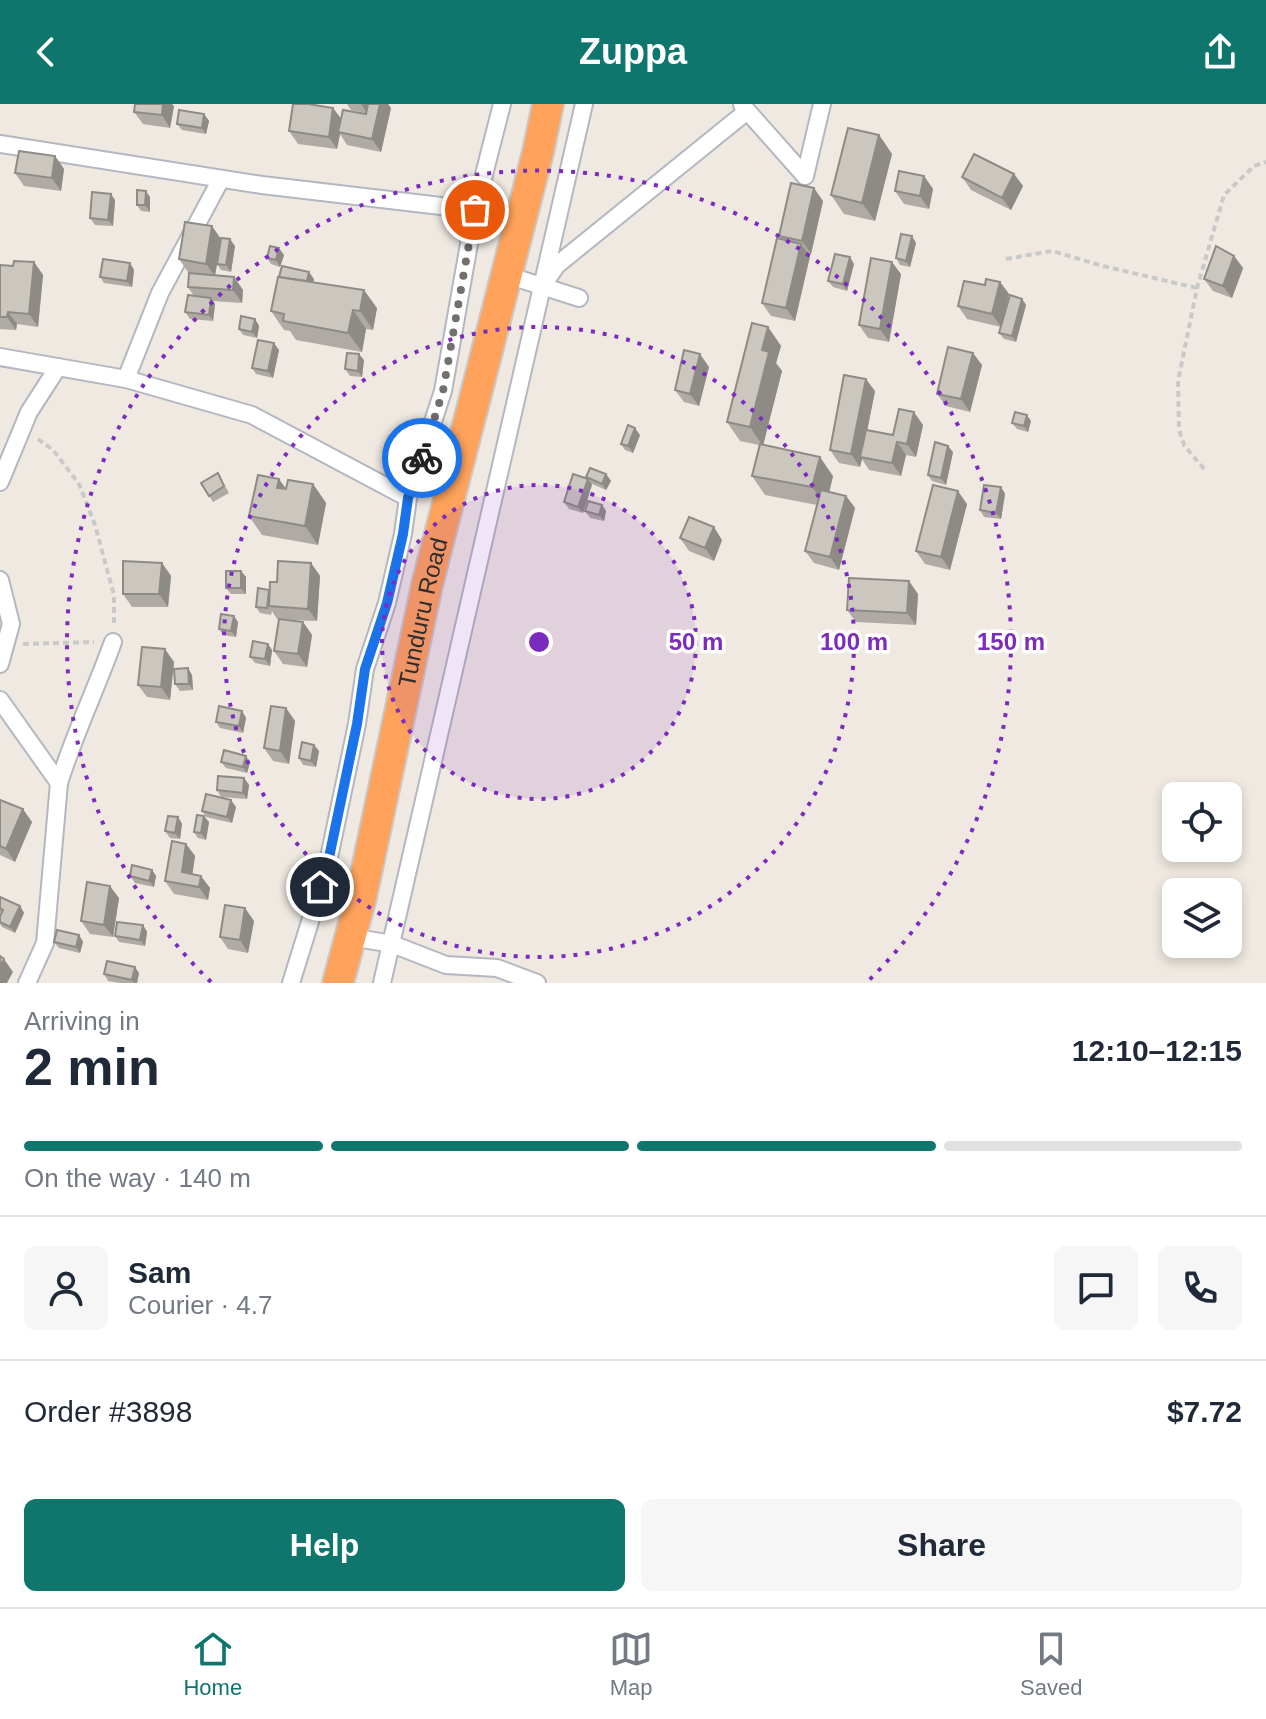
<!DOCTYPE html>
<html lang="en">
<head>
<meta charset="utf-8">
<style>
  :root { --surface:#fff; --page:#f6f6f7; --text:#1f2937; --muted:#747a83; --line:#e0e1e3; --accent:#0f766e }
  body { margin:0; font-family:Helvetica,sans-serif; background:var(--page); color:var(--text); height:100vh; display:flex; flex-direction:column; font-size:30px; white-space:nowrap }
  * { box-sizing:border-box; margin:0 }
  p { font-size:26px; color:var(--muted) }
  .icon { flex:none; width:44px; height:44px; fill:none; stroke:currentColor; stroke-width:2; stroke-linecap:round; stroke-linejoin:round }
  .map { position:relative; height:879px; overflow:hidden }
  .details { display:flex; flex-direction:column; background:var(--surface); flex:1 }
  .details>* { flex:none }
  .buttons { position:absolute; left:1162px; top:678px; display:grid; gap:16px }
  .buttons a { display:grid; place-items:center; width:80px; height:80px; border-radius:12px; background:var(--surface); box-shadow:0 4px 12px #0003; font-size:40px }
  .pin { position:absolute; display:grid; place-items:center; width:68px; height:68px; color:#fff; margin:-34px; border:4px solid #fff; border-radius:50%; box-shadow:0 2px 8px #0007 }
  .courier { position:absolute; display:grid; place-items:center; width:80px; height:80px; margin:-40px; border:6px solid #1a73e8; border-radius:50%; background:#fff; color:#222; box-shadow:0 2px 10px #0007 }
  .summary em { font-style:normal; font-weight:700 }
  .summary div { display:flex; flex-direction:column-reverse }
  .summary { display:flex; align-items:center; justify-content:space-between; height:136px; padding:0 24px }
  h1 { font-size:52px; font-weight:700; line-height:60px }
  .bar { display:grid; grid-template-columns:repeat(4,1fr); gap:12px 8px; align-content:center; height:96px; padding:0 24px }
  .bar i { height:10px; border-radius:6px; background:var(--line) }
  .bar .current { background:var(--accent) }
  .bar p { grid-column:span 4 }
  .line { display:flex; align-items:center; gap:20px; padding:0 24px; border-top:2px solid var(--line) }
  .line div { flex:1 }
  .round { display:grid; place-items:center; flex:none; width:84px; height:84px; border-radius:12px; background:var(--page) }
  .cta { display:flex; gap:16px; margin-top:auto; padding:16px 24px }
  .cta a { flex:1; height:92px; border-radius:12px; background:var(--accent); color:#fff; font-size:32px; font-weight:700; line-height:92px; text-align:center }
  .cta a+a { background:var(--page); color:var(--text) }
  header { display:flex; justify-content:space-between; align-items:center; height:104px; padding:0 24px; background:var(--accent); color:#fff; font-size:36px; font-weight:700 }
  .dock { display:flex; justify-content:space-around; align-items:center; height:112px; border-top:2px solid var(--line); background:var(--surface); font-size:22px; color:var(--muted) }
  .dock a { display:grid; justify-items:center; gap:4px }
  .dock .current { color:var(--accent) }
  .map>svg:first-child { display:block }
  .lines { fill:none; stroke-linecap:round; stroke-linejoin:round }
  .street-casing { stroke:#b4b7c1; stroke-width:20 }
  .highway-casing { stroke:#c9c9c9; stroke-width:34 }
  .path { stroke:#c9c9c9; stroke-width:4; stroke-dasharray:6 4; stroke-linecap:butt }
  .street { stroke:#fff; stroke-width:16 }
  .highway { stroke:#ffa35c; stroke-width:30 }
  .wall { fill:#afaba4 }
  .shaded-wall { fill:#8e8b86 }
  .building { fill:#cbc7bf; stroke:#8e8b86; stroke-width:2 }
  .done { stroke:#726f6d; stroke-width:8; stroke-dasharray:0 14.4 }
  .route { stroke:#1a73e8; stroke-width:10 }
  .ring { fill:none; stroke:#7b2cbf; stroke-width:4; stroke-dasharray:4 8 }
  .labels { text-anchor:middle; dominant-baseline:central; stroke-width:7; stroke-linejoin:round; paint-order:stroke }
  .street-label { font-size:24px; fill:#2e2e2e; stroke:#fff }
  .centre { fill:#7b2cbf; stroke:#fff; stroke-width:4 }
  .ring-label { font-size:24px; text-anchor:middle; font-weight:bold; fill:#7b2cbf; stroke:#fff; stroke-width:7; stroke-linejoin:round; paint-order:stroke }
</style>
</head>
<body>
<header><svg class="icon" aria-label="back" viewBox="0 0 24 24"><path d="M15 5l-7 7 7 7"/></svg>Zuppa<svg class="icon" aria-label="share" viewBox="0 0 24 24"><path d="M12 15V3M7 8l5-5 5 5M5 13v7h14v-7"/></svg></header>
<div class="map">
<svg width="1266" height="879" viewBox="0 0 1266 879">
  <rect width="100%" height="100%" fill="#efe9e1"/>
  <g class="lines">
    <g class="street-casing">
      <g id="street">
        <polyline points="742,1 805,72"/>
        <polyline points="0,40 262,81 475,106"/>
        <polyline points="805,72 822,0"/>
        <polyline points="507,171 579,194"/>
        <polyline points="548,174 557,161 746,8"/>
        <polyline points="0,253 126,275 252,311 408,394"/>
        <polyline points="126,275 160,189 221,75"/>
        <polyline points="0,378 29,308 58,263"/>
        <polyline points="0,476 11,520 0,560"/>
        <polyline points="0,596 59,679 45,839 27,879"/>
        <path d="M59 679C74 631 96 585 113 538"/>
        <polyline points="351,833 392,840 446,861 497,864 537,879"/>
        <polyline points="291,879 327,763 357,620 365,565 387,499 403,430 408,394 443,287 475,106 502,0"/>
        <polyline points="382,879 584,0"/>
      </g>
    </g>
    <g class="highway-casing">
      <g id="highway">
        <path id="s1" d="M338 879 361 793 427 481 538 48 548 0"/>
      </g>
    </g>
    <g class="path">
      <polyline points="1006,155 1052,147 1103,162 1197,184"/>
      <polyline points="38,335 53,346 79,380 95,421 114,491 114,519"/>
      <polyline points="1204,365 1184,341 1179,326 1178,277 1197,184 1224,91 1254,62 1266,58"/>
      <polyline points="23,540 94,538"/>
    </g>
    <use href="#street" class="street"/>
    <use href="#highway" class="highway"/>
  </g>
  <g class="wall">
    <polygon points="347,0 388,0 391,4 381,48 347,41 340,30 337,45 298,40 289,27 333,4 341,15 366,10 366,9 351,6"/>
    <polygon points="174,2 170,24 143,20 134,8"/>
    <polygon points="204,10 209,17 206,30 182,26 177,20"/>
    <polygon points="879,31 892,50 875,117 844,110 831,91"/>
    <polygon points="55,52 64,65 61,87 24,82 15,69"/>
    <polygon points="1014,70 1023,82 1011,106 971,86 962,73"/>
    <polygon points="924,72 933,85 929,105 904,100 895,87"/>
    <polygon points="150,93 150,108 141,107 137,101"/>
    <polygon points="115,96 113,122 95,121 90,114"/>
    <polygon points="823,97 811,150 807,149 810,152 795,217 771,212 762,199 781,135 779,132"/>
    <polygon points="221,134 235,142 231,168 221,166 217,160 215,172 234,173 243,186 242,199 213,197 215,200 213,217 190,215 185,208 194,192 188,183 205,171 188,168 179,155"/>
    <polygon points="916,139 910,163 900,161 896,154"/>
    <polygon points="284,151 280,163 271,160 267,154"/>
    <polygon points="1234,152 1243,164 1232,194 1213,187 1204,175"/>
    <polygon points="34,158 43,171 38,223 17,220 16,226 0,225 0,161 13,162"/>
    <polygon points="130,159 134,166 132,183 104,179 100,173"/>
    <polygon points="854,160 847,187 833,183 828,177"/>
    <polygon points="901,170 889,238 868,234 859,221"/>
    <polygon points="314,175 313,178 377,204 373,226 366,225 362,248 296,236 290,227 284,226 271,207"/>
    <polygon points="1000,178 1009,190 1001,223 967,215 958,202 985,181"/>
    <polygon points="1022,195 1026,201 1016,238 1004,235 999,229"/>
    <polygon points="255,215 259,222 257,234 243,231 239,225"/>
    <polygon points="768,223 781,242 776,259 782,267 763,340 833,372 829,388 846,392 855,404 839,466 814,459 805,447 817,401 765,391 752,372 759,341 740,337 727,318"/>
    <polygon points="279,246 273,274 256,270 252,264"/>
    <polygon points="364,256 362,273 350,272 345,265"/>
    <polygon points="982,261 970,308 946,302 937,290"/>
    <polygon points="709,263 699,302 684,298 675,286"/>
    <polygon points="875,287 867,326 893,331 923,321 916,353 906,351 901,372 869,366 862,355 860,363 839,359 830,346"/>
    <polygon points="1031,317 1028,328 1017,325 1012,319"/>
    <polygon points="640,331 633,349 625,346 621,340"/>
    <polygon points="953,348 946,381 932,377 928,371"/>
    <polygon points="218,369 229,389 213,398 201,379"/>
    <polygon points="606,370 611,377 606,386 592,380 583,409 569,405 564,398 587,374"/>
    <polygon points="313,380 326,399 318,441 262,431 249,412 286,384"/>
    <polygon points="1001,383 1005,390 1001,415 984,413 980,406"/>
    <polygon points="967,400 950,466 925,460 916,447"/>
    <polygon points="602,401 606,407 604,417 590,414 585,407"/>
    <polygon points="680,434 722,436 714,457 689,447"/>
    <polygon points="162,459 171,472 168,503 132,503 123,490"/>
    <polygon points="311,459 320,472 317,517 287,516 303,518 312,531 307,563 283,560 274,547 279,515 277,515 272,507 271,511 260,509 256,503 269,486 277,478"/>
    <polygon points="241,467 246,473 246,490 231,490 226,484"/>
    <polygon points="918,490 916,521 856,518 847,506"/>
    <polygon points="238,518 236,533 223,531 219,525"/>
    <polygon points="268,540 272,546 270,562 255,559 250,553"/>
    <polygon points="174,558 170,596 147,593 138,581"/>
    <polygon points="192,571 193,586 180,587 175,580"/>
    <polygon points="286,604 295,617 289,660 273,657 264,644"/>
    <polygon points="242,607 246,614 243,629 220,624 216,618"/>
    <polygon points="314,641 319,647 316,663 303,661 299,654"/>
    <polygon points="221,658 250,658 247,669 226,664"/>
    <polygon points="244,674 249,681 247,695 221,693 217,686"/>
    <polygon points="0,696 32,718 15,758 0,751"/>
    <polygon points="236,703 232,719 206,713 202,707"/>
    <polygon points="178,713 182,720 180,735 170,734 165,727"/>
    <polygon points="209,718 206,736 198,734 194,728"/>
    <polygon points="186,740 195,752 192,770 210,784 208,796 174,790 165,777"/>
    <polygon points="152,766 156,772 154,783 135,779 130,772"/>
    <polygon points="0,793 20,802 24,809 15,829 2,823 0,820 0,812 2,809 0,808"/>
    <polygon points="119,794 113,833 90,830 81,817"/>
    <polygon points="254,817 248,849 228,845 220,833"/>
    <polygon points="143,821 147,828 145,842 119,838 115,832"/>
    <polygon points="79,831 83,838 80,849 59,844 54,838"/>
    <polygon points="139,869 137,879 120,879 108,877 104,870"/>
  </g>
  <g class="shaded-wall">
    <polygon points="163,0 172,0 174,2 170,24 162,11"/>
    <polygon points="361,0 369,0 367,9"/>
    <polygon points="380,0 388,0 391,4 381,48 372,35"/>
    <polygon points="333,4 342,16 338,28 340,30 337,45 329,33"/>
    <polygon points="204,10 209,17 206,30 202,24"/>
    <polygon points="879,31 892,50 875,117 862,99"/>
    <polygon points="55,52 64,65 61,87 52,74"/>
    <polygon points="1014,70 1023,82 1011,106 1002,94"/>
    <polygon points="924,72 933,85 929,105 920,92"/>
    <polygon points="814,84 823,97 811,150 802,137"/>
    <polygon points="146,87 150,93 150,108 145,101"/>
    <polygon points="111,90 115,96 113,122 108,116"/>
    <polygon points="212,122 221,135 215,172 206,160"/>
    <polygon points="912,132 916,139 910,163 906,157"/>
    <polygon points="230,135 235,142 231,168 226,161"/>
    <polygon points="801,140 810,152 795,217 786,204"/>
    <polygon points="279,144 284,151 280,163 276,156"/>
    <polygon points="1234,152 1243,164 1232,194 1223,182"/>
    <polygon points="850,153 854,160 847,187 843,180"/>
    <polygon points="34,158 43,171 38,223 29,210"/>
    <polygon points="892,158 901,170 889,238 880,225"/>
    <polygon points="130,159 134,166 132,183 127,177"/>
    <polygon points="309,168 314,175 311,189 306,182"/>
    <polygon points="234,173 243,186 242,199 233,186"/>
    <polygon points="1000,178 1009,190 1001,223 992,210"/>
    <polygon points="364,186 377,204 373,226 360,207"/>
    <polygon points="211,194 215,200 213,217 209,211"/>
    <polygon points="1022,195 1026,201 1016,238 1012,232"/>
    <polygon points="353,206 366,225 362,248 348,229"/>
    <polygon points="8,208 17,220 16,226 7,213"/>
    <polygon points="255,215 259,222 257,234 252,228"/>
    <polygon points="768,223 781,242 776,259 782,267 763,342 750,323 762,246"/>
    <polygon points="274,239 279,246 273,274 268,267"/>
    <polygon points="973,249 982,261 970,308 961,295"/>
    <polygon points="359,250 364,256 362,273 358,267"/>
    <polygon points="700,250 709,263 699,302 690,290"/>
    <polygon points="866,275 875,287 862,353 860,353 862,355 860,363 851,350"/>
    <polygon points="914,308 923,321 916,353 907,340"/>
    <polygon points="1027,311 1031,317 1028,328 1024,322"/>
    <polygon points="635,324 640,331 633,349 628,342"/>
    <polygon points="897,338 906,351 901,372 892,359"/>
    <polygon points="948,342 953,348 946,381 941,374"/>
    <polygon points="820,353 833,372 826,402 812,383"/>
    <polygon points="606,370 611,377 606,386 602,380"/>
    <polygon points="279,375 292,393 277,384"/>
    <polygon points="588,375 592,381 583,409 578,403"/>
    <polygon points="313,380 326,399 318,441 305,422"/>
    <polygon points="1001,383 1005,390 1001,415 996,409"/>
    <polygon points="958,387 967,400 950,466 941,453"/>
    <polygon points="846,392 855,404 839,466 830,453"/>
    <polygon points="602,401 606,407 604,417 599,411"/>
    <polygon points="714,423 722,436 714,457 705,444"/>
    <polygon points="162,459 171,472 168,503 159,490"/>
    <polygon points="311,459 320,472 317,517 308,505"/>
    <polygon points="241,467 246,473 246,490 241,484"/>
    <polygon points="909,477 918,490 916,521 907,509"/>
    <polygon points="234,512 238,518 236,533 231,527"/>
    <polygon points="303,518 312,531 307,563 298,550"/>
    <polygon points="268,540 272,546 270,562 265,555"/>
    <polygon points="165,545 174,558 170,596 161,583"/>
    <polygon points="188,564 192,571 193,586 189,580"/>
    <polygon points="286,604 295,617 289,660 280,647"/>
    <polygon points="242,607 246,614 243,629 239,622"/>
    <polygon points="314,641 319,647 316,663 311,657"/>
    <polygon points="246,652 250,658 247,669 243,663"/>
    <polygon points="244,674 249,681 247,695 243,689"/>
    <polygon points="231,696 236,703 232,719 227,713"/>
    <polygon points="23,705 32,718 15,758 6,745"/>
    <polygon points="204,712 209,718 206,736 201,729"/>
    <polygon points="178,713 182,720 180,735 175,729"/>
    <polygon points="186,740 195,752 191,781 182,768"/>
    <polygon points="152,766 156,772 154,783 149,777"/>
    <polygon points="201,772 210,784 208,796 199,783"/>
    <polygon points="110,782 119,794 113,833 104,821"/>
    <polygon points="20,802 24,809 15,829 10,823"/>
    <polygon points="245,804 254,817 248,849 240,836"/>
    <polygon points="143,821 147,828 145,842 140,836"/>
    <polygon points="79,831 83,838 80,849 76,843"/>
    <polygon points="4,855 13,868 7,879 0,879 0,863"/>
    <polygon points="135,863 139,869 137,879 134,879 132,876"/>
  </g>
  <g class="building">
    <polygon points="135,0 163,0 162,11 134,8"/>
    <polygon points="293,0 308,0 333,4 329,33 289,27"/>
    <polygon points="368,0 380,0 372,35 338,28 343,6 366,10"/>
    <polygon points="179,6 204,10 202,24 177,20"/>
    <polygon points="848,24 879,31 862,99 831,91"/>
    <polygon points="19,47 55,52 52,74 15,69"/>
    <polygon points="974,50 1014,70 1002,94 962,73"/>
    <polygon points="899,67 924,72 920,92 895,87"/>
    <polygon points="791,79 814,84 802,137 779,132"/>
    <polygon points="137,86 146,87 145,101 137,101"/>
    <polygon points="92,88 111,90 108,116 90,114"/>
    <polygon points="185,118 212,122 206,160 179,155"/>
    <polygon points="901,130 912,132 906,157 896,154"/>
    <polygon points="221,134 230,135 226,161 217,160"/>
    <polygon points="777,134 801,140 786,204 762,199"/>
    <polygon points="270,142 279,144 276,156 267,154"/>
    <polygon points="1216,142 1234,152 1223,182 1204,175"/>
    <polygon points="835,150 850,153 843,180 828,177"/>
    <polygon points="871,154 892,158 880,225 859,221"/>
    <polygon points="103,155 130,159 127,177 100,173"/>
    <polygon points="14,157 34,158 29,210 8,208 7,213 0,213 0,161 13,162"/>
    <polygon points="282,162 309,168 307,177 279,173"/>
    <polygon points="189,169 234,173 233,186 188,183"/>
    <polygon points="278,173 364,186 360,207 353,206 348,229 283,217 284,210 271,207"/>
    <polygon points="986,175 1000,178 992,210 958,202 964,177 985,181"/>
    <polygon points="188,191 211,194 209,211 185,208"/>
    <polygon points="1010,191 1022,195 1012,232 999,229"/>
    <polygon points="241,212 255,215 252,228 239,225"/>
    <polygon points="752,219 768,223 762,246 769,248 750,323 727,318"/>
    <polygon points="258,236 274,239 268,267 252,264"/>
    <polygon points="948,243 973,249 961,295 937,290"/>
    <polygon points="684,246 700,250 690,290 675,286"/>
    <polygon points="347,249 359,250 358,267 345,265"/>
    <polygon points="844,271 866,275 851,350 830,346"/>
    <polygon points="899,305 914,308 907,340 897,338 892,359 860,353 866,326 893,331"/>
    <polygon points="1015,308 1027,311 1024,322 1012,319"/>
    <polygon points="628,321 635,324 628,342 621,340"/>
    <polygon points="935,338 948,342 941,374 928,371"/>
    <polygon points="760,340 820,353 812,383 752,372"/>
    <polygon points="590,364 606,370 602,380 586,373"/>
    <polygon points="218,369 224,382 209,392 201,379"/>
    <polygon points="573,370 588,375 578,403 564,398"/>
    <polygon points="258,371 279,375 277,384 286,385 288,376 313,380 305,422 249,412"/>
    <polygon points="933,381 958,387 941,453 916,447"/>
    <polygon points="984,381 1001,383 996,409 980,406"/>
    <polygon points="821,386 846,392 830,453 805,447"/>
    <polygon points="588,397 602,401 599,411 585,407"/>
    <polygon points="689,413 714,423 705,444 680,434"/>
    <polygon points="123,457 162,459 159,490 123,490"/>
    <polygon points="278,457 311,459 308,505 269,502 270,478 277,478"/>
    <rect x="226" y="467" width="15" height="17"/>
    <polygon points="849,474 909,477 907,509 847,506"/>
    <polygon points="258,484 269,486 267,504 256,503"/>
    <polygon points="221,510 234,512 231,527 219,525"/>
    <polygon points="279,515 303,518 298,550 274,547"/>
    <polygon points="253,537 268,540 265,555 250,553"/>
    <polygon points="142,543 165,545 161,583 138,581"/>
    <polygon points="188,564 189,580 175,580 174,565"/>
    <polygon points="219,602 242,607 239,622 216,618"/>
    <polygon points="271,602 286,604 280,647 264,644"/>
    <polygon points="302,638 314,641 311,657 299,654"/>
    <polygon points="224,646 246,652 243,663 221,658"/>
    <polygon points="218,672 244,674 243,689 217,686"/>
    <polygon points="206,690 231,696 227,713 202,707"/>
    <polygon points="0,696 23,705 6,745 0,742"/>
    <polygon points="197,711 204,712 201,729 194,728"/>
    <polygon points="168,712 178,713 175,729 165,727"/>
    <polygon points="172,737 186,740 182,768 201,772 199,783 165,777"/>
    <polygon points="132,761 152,766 149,777 130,772"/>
    <polygon points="87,778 110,782 104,821 81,817"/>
    <polygon points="0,793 20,802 10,823 0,818 0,812 3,806 0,804"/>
    <polygon points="225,801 245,804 240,836 220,833"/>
    <polygon points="117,818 143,821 140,836 115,832"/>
    <polygon points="57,826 79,831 76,843 54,838"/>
    <polygon points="0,852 4,855 0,863"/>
    <polygon points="107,857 135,863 132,876 104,870"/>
  </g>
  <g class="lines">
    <polyline class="done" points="422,354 443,287 475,106"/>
    <polyline class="route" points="320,783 327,763 357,620 365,565 387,499 403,430 408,394 422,354"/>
  </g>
  <circle cx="539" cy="538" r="157" fill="#7b2cbf" fill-opacity=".12"/>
  <g class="ring">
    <circle cx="539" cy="538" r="157"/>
    <circle cx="539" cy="538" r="315"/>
    <path d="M211 878A472 472 0 1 1 867 878"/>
  </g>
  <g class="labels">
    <g class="street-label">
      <text stroke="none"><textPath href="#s1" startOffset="380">Tunduru Road</textPath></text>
    </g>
  </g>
  <circle cx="539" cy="538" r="12" class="centre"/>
  <g class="ring-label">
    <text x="696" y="546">50 m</text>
    <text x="854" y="546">100 m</text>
    <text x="1011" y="546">150 m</text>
  </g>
</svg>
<div class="buttons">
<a><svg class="icon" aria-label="locate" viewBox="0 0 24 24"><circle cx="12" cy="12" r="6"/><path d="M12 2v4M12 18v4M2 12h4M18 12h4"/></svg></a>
<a><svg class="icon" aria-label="layers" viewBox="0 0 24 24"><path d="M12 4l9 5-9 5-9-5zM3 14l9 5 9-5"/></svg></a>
</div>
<div class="pin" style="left:475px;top:106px;background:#ea580c"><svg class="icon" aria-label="bag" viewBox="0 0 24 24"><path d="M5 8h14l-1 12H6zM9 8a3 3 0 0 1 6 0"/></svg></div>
<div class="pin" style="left:320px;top:783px;background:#1f2937"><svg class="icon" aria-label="home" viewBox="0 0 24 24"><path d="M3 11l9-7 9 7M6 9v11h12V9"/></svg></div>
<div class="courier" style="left:422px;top:354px"><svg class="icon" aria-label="bike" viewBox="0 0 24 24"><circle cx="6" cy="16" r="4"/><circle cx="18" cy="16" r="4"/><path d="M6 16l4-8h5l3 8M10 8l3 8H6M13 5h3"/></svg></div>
</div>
<section class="details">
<div class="summary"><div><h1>2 min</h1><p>Arriving in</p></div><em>12:10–12:15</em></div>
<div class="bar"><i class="current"></i><i class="current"></i><i class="current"></i><i></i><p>On the way · 140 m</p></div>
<div class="line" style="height:144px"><a class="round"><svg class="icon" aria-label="person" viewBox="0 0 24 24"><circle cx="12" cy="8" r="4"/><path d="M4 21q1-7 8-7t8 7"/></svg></a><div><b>Sam</b><p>Courier · 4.7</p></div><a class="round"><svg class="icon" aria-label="chat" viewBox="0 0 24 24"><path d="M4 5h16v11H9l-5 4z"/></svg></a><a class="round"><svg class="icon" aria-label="phone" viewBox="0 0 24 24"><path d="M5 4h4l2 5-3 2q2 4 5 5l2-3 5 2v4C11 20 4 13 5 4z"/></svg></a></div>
<div class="line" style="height:104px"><div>Order #3898</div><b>$7.72</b></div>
<div class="cta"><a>Help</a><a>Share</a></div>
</section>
<nav class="dock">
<a class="current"><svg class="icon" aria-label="home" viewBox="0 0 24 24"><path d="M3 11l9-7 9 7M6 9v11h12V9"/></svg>Home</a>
<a><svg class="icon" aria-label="map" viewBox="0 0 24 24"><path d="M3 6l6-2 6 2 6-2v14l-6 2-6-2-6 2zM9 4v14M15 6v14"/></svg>Map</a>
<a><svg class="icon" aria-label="saved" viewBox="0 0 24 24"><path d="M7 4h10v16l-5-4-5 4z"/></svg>Saved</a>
</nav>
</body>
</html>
